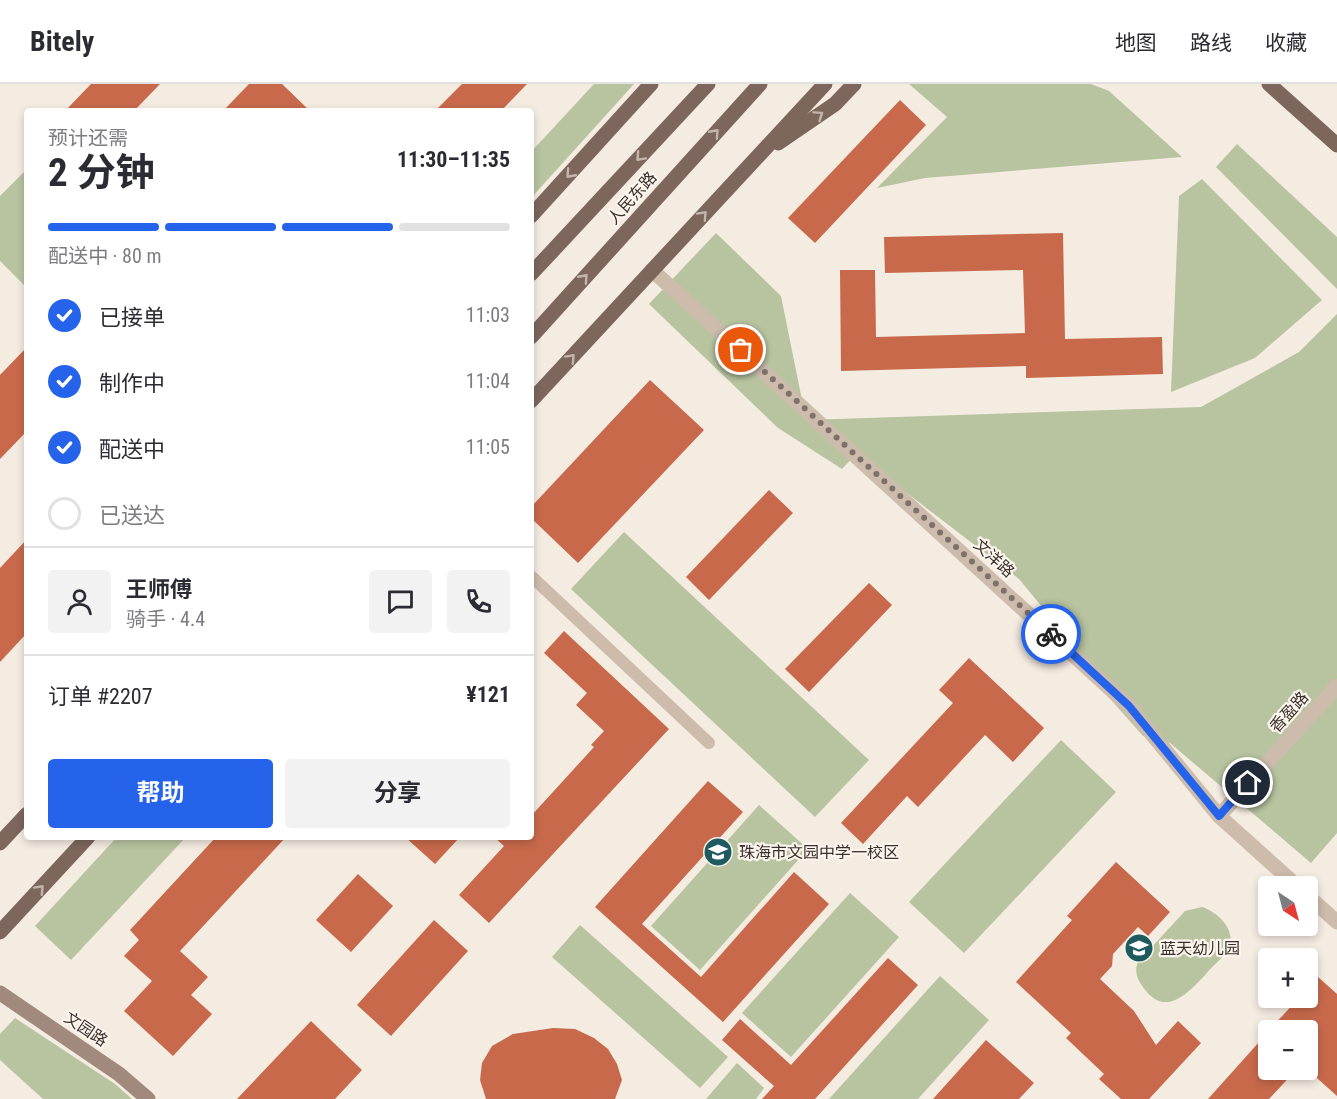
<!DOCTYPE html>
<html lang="zh">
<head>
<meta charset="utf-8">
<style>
  :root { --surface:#fff; --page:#f2f2f3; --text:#2b2b33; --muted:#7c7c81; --line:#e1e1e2; --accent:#2563eb }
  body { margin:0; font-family:"Roboto Condensed","Noto Sans SC",sans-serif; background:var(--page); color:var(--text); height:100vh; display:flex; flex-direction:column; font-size:22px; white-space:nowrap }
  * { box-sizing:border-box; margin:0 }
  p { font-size:20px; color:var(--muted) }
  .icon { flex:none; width:33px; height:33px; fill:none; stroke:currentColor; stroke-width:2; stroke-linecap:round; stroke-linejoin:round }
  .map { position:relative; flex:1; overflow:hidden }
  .sheet { position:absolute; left:24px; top:24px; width:510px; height:732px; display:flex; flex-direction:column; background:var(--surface); border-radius:6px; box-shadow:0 3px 9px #0003 }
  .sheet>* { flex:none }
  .needle { width:39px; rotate:144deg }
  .buttons { position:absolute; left:1258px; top:792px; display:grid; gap:12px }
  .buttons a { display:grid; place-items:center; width:60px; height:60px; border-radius:6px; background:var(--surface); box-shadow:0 3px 9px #0003; font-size:30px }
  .pin { position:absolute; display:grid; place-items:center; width:51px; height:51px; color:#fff; margin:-26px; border:3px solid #fff; border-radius:50%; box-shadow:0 2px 6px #0007 }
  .courier { position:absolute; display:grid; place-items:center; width:60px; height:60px; margin:-30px; border:4px solid #2563eb; border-radius:50%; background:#fff; color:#222; box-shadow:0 2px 8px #0007 }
  .head em { font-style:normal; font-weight:700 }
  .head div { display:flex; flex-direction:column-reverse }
  .head { display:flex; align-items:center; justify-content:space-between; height:102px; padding:0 24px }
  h1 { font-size:39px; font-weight:700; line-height:45px }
  .bar { display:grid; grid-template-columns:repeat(4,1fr); gap:9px 6px; align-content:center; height:72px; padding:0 24px }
  .bar i { height:8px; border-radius:4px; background:var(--line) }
  .bar .selected { background:var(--accent) }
  .bar p { grid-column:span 4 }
  .line { display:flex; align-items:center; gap:15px; padding:0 24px; border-top:2px solid var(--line) }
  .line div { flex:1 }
  .round { display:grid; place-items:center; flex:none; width:63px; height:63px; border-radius:6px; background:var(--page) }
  ol { padding:0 24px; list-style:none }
  li { display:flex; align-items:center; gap:18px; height:66px }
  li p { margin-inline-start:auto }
  li .icon { padding:6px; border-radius:50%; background:var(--accent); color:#fff; stroke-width:4 }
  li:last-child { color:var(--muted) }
  li i { width:33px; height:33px; border:3px solid var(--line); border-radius:50% }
  .action { display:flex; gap:12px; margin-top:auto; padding:12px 24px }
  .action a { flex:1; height:69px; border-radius:6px; background:var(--accent); color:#fff; font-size:24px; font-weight:700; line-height:69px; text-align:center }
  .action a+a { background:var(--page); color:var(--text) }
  header { display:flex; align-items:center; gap:36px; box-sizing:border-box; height:84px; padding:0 30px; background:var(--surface); border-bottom:2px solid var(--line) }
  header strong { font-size:28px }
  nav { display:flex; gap:33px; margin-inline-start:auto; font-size:21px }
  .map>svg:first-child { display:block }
  .green { fill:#b8c4a0 }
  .building { fill:#c8694b }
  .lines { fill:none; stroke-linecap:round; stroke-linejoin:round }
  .lane { stroke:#cdbbac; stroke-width:12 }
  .street { stroke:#cdbbac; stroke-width:15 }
  .secondary { stroke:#a18a7d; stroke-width:15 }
  .primary { stroke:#7d675c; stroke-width:15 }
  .oneway { stroke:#c2b5ac }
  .done { stroke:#7c716b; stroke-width:6; stroke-dasharray:0 10.8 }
  .route { stroke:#2563eb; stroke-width:8 }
  .labels { text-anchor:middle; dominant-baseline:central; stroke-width:4.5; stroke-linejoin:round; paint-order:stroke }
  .street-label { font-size:16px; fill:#3b302b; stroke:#fbf5ee }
  .poi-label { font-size:16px; fill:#3b302b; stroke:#fbf5ee; text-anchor:start }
</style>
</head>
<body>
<header>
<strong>Bitely</strong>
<nav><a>地图</a><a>路线</a><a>收藏</a></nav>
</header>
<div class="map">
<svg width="1337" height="1015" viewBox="0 0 1337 1015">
  <rect width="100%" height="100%" fill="#f4ebe1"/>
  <g class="green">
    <polygon points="594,0 634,0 531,114 531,68"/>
    <polygon points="909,0 1091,0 1109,7 1182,73 925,94 877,104 947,33"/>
    <polygon points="1237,60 1337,153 1337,205 1216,83"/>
    <polygon points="24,88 27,92 27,204 0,177 0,112"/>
    <polygon points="1202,95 1322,216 1255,274 1171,308 1179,112"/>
    <polygon points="716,149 781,212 806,336 1201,323 1299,268 1337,230 1337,749 1311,779 1170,659 1143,652 1061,559 1058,542 1019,495 856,370 842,385 778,344 649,220"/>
    <polygon points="624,448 869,676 815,733 571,505"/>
    <polygon points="1061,656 1116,708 964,869 909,818"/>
    <polygon points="759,721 808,765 700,886 651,842"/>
    <polygon points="117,753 186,753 71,876 35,842"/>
    <polygon points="850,809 899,853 791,973 742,929"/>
    <path d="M1202 823C1218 828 1238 847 1228 866 1223 874 1212 882 1206 890 1188 909 1165 935 1143 903 1137 895 1134 887 1138 878L1185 827Z"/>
    <polygon points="580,841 728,973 700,1004 552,873"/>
    <polygon points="940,892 989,936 918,1015 829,1015"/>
    <polygon points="15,934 115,1000 132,1015 43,1015 0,976 0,950"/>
    <polygon points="737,979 764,1004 756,1015 706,1015"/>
  </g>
  <g class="building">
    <polygon points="91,0 160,0 134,27 65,27"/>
    <polygon points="249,0 282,0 310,27 223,27"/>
    <polygon points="462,0 527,0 501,27 435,27"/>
    <polygon points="900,16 926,41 815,159 788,134"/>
    <polygon points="1063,149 1065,255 1162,253 1163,290 1026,294 1026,282 841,287 840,186 875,186 876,253 1025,249 1023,186 885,189 884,153"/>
    <polygon points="27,263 27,347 0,375 0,291"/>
    <polygon points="650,296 704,346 578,479 531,434 531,423"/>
    <polygon points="769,406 793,429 709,516 686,493"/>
    <polygon points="27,455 27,549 0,578 0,484"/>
    <polygon points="869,499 892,521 809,608 785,585"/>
    <polygon points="564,547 669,645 489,839 459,811 504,762 494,753 531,753 531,732 594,663 591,661 604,647 576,621 587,609 544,569"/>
    <polygon points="969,574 1044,644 1013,678 985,651 918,723 907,712 863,760 841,739 953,619 939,606"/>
    <polygon points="708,697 743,728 642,840 701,893 794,788 829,820 723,938 595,823"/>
    <polygon points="216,753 286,753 180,867 208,893 191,911 212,930 173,972 124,927 152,897 124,872 139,856 130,846"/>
    <polygon points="405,753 460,753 435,780"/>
    <polygon points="1116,778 1170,828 1148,852 1138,843 1113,870 1112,882 1100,895 1134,927 1156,961 1178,937 1201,959 1149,1015 1121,1015 1099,995 1104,990 1066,954 1071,949 1016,898 1072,836 1067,832"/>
    <polygon points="358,790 393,822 351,868 316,836"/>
    <polygon points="434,836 468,867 391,952 357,921"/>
    <polygon points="888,874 918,901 815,1015 762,1015 774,1002 722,956 740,935 791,981"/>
    <polygon points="1318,893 1337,910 1337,1012 1308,986 1308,946 1269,946 1299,914 1308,914 1308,904"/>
    <polygon points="311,937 362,986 335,1015 237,1015"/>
    <polygon points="553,944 575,945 594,954 608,965 617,980 622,996 615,1015 486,1015 480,996 482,979 492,962 513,950"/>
    <polygon points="1269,947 1269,986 1296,986 1269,1015 1208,1015"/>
    <polygon points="986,956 1034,999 1019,1015 933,1015"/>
  </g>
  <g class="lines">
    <polyline class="lane" points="531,492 709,659"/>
    <g class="street">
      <polyline points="652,186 1129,622 1219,732 1297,802"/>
      <polyline points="1219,732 1337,602"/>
      <polyline points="1308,812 1337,838"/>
    </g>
    <polyline class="secondary" points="0,909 119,990 148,1015"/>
    <g class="primary">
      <polyline points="1269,0 1337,61"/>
      <polyline points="778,59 835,20 854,0"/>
      <polyline points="531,132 651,0"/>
      <polyline points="531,190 708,0"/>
      <polyline points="531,253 760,0"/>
      <polyline points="531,317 825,0"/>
      <polyline points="0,759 27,730"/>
      <polyline points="0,848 88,753"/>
    </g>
  </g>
  <defs><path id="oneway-chevron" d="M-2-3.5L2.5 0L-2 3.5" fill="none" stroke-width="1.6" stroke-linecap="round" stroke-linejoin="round" transform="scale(1.5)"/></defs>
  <g class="oneway">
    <use href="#oneway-chevron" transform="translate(819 31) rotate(-34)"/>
    <use href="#oneway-chevron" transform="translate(715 49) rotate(-48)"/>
    <use href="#oneway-chevron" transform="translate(640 73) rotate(133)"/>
    <use href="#oneway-chevron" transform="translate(570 90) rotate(132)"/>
    <use href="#oneway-chevron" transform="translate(703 131) rotate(-47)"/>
    <use href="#oneway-chevron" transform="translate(584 194) rotate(-48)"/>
    <use href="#oneway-chevron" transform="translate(571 274) rotate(-47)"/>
    <use href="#oneway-chevron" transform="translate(40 805) rotate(-47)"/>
  </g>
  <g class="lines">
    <polyline class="done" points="741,266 1051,550"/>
    <polyline class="route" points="1051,550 1129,622 1219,732 1248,699"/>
  </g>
  <defs>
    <g id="school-disc" transform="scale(1.5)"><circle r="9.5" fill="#1f5a5e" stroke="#fbf5ee"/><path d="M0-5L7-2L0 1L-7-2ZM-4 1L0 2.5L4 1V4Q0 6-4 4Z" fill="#fff"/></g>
  </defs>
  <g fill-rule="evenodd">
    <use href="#school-disc" x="718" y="768"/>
    <use href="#school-disc" x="1139" y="864"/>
  </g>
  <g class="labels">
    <g class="street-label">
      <text transform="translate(632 114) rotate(-48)">人民东路</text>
      <text transform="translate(994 474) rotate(42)">文洋路</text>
      <text transform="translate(1289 628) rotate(-48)">香盈路</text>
      <text transform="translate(86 945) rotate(34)">文园路</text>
    </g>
    <g class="poi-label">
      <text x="739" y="768">珠海市文园中学一校区</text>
      <text x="1160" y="864">蓝天幼儿园</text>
    </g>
  </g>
</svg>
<div class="buttons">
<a><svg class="needle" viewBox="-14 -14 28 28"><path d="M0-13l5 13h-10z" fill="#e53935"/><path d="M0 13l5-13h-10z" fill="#7c7c81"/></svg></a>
<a>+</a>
<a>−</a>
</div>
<div class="pin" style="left:741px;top:266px;background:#ea580c"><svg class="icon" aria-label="bag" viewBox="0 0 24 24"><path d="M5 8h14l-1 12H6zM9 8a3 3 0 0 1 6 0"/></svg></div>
<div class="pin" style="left:1248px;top:699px;background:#1f2937"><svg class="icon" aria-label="home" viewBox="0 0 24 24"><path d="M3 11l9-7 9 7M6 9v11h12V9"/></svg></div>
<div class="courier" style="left:1051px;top:550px"><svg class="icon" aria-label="bike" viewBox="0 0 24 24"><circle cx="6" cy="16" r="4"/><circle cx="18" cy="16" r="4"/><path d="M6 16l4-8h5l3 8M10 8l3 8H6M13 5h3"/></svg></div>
<section class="sheet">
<div class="head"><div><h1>2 分钟</h1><p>预计还需</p></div><em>11:30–11:35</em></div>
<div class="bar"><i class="selected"></i><i class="selected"></i><i class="selected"></i><i></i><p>配送中 · 80 m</p></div>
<ol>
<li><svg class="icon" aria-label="check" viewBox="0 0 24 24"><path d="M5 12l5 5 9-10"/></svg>已接单<p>11:03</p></li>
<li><svg class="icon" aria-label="check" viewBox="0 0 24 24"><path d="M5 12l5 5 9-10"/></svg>制作中<p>11:04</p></li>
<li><svg class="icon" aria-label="check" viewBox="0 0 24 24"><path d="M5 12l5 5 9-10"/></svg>配送中<p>11:05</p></li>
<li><i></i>已送达</li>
</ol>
<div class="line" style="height:108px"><a class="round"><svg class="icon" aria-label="person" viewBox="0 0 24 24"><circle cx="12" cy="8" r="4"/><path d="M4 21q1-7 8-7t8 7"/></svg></a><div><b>王师傅</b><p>骑手 · 4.4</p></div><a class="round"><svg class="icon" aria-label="chat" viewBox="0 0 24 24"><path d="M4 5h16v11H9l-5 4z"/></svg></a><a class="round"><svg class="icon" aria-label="phone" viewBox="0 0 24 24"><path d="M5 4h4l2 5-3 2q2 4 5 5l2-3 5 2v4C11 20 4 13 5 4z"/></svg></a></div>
<div class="line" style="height:78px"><div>订单 #2207</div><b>¥121</b></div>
<div class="action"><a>帮助</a><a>分享</a></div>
</section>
</div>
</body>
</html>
